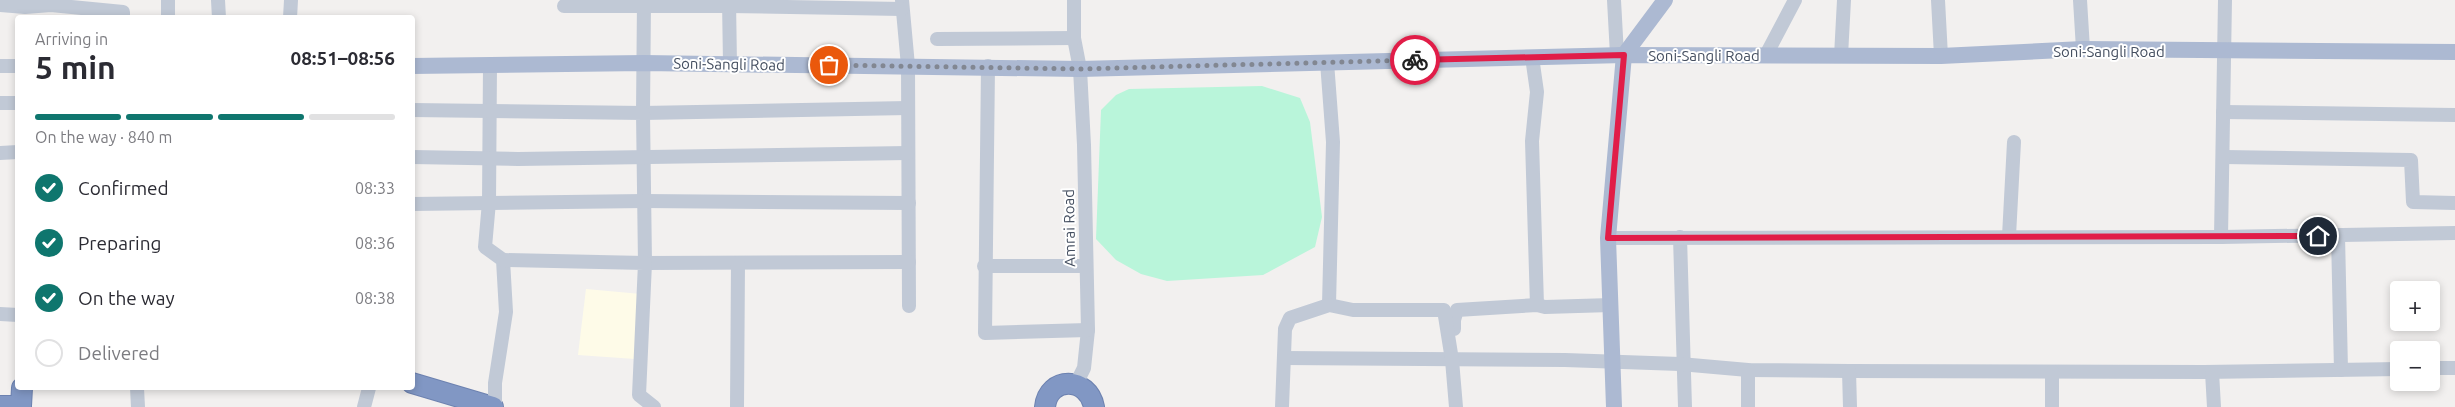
<!DOCTYPE html>
<html lang="en">
<head>
<meta charset="utf-8">
<style>
  :root { --surface:#fff; --page:#f2f2f3; --text:#2b2b33; --muted:#7c7c81; --line:#e1e1e2; --accent:#0f766e }
  body { margin:0; font-family:Ubuntu,sans-serif; background:var(--page); color:var(--text); height:100vh; display:flex; flex-direction:column; font-size:19px; white-space:nowrap }
  * { box-sizing:border-box; margin:0 }
  p { font-size:16px; color:var(--muted) }
  .icon { flex:none; width:28px; height:28px; fill:none; stroke:currentColor; stroke-width:2; stroke-linecap:round; stroke-linejoin:round }
  .map { position:relative; flex:1; overflow:hidden }
  .panel { position:absolute; left:15px; top:15px; width:400px; height:375px; display:flex; flex-direction:column; background:var(--surface); border-radius:5px; box-shadow:0 2px 8px #0003 }
  .panel>* { flex:none }
  .controls { position:absolute; left:2390px; top:281px; display:grid; gap:10px }
  .controls a { display:grid; place-items:center; width:50px; height:50px; border-radius:5px; background:var(--surface); box-shadow:0 2px 8px #0003; font-size:25px }
  .pin { position:absolute; display:grid; place-items:center; width:42px; height:42px; color:#fff; margin:-21px; border:2px solid #fff; border-radius:50%; box-shadow:0 1px 5px #0007 }
  .courier { position:absolute; display:grid; place-items:center; width:50px; height:50px; margin:-25px; border:4px solid #e11d48; border-radius:50%; background:#fff; color:#222; box-shadow:0 1px 6px #0007 }
  .summary em { font-style:normal; font-weight:700 }
  .summary div { display:flex; flex-direction:column-reverse }
  .summary { display:flex; align-items:center; justify-content:space-between; height:85px; padding:0 20px }
  h1 { font-size:32px; font-weight:700; line-height:38px }
  .bar { display:grid; grid-template-columns:repeat(4,1fr); gap:8px 5px; align-content:center; height:60px; padding:0 20px }
  .bar i { height:6px; border-radius:4px; background:var(--line) }
  .bar .active { background:var(--accent) }
  .bar p { grid-column:span 4 }
  ol { padding:0 20px; list-style:none }
  li { display:flex; align-items:center; gap:15px; height:55px }
  li p { margin-inline-start:auto }
  li .icon { padding:5px; border-radius:50%; background:var(--accent); color:#fff; stroke-width:4 }
  li:last-child { color:var(--muted) }
  li i { width:28px; height:28px; border:2px solid var(--line); border-radius:50% }
  .map>svg:first-child { display:block }
  .commercial { fill:#fefbe8 }
  .green { fill:#b9f5da }
  .lines { fill:none; stroke-linecap:round; stroke-linejoin:round }
  .highway-casing { stroke:#6d82b0; stroke-width:22 }
  .minor { stroke:#c1c9d6; stroke-width:14 }
  .major { stroke:#acb9d2; stroke-width:16 }
  .highway { stroke:#8197c4; stroke-width:20 }
  .done { stroke:#828792; stroke-width:5; stroke-dasharray:0 9 }
  .route { stroke:#e11d48; stroke-width:6 }
  .labels { text-anchor:middle; dominant-baseline:central; stroke-width:4; stroke-linejoin:round; paint-order:stroke }
  .street-label { font-size:15px; fill:#454f60; stroke:#fff }
</style>
</head>
<body>
<div class="map">
<svg width="2455" height="407" viewBox="0 0 2455 407">
  <rect width="100%" height="100%" fill="#f2f0ef"/>
  <polygon class="commercial" points="586,289 641,294 635,359 578,355"/>
  <polygon class="green" points="1262,86 1300,98 1310,122 1322,217 1315,247 1263,275 1167,281 1141,274 1116,260 1096,239 1101,110 1116,95 1129,89"/>
  <g class="lines">
    <g class="highway-casing">
      <g id="highway">
        <polyline points="412,383 493,407"/>
        <polyline points="0,406 21,406 22,388"/>
        <path d="M1045 407C1048 376 1088 376 1094 407"/>
      </g>
    </g>
    <g class="minor">
      <polyline points="168,0 168,18"/>
      <polyline points="218,0 219,18"/>
      <polyline points="644,0 643,113 908,108"/>
      <polyline points="729,0 730,64"/>
      <polyline points="902,0 908,66 909,306"/>
      <polyline points="1074,0 1074,38 1080,69 1084,145 1088,330 1084,368 1076,384"/>
      <polyline points="1614,0 1617,55"/>
      <polyline points="1938,0 1941,56"/>
      <polyline points="2080,0 2083,49"/>
      <polyline points="0,5 25,7 51,5 123,12 123,18"/>
      <polyline points="564,6 729,6 902,9"/>
      <polyline points="290,18 291,0"/>
      <polyline points="937,39 1074,38"/>
      <polyline points="1766,55 1795,0"/>
      <polyline points="1841,56 1844,0"/>
      <polyline points="1532,57 1537,92 1532,141 1537,305"/>
      <polyline points="1327,62 1333,142 1329,305"/>
      <polyline points="490,65 489,202 485,247 503,260 506,312 495,383 495,407"/>
      <polyline points="0,66 18,66"/>
      <polyline points="988,66 985,333 1088,330"/>
      <polyline points="0,103 18,103"/>
      <polyline points="412,110 643,113 645,263 909,262"/>
      <polyline points="2223,112 2455,115"/>
      <polyline points="0,153 18,152"/>
      <polyline points="412,157 518,159 908,153"/>
      <polyline points="2224,157 2411,160 2413,202 2455,203"/>
      <polyline points="412,204 644,201 909,203"/>
      <polyline points="2009,236 2014,142"/>
      <polyline points="2338,236 2341,370"/>
      <polyline points="1680,237 1685,407"/>
      <polyline points="2221,237 2225,0"/>
      <polyline points="1608,238 2221,237 2455,233"/>
      <polyline points="503,260 645,263 639,395 654,407"/>
      <polyline points="984,266 1086,266"/>
      <polyline points="0,314 18,315"/>
      <polyline points="1454,329 1454,320 1457,310 1537,305 1545,307 1611,305"/>
      <polyline points="1284,358 1565,360 1680,364 1748,370 1849,371 2204,372 2399,369"/>
      <polyline points="2431,368 2455,368"/>
      <polyline points="1748,370 1748,407"/>
      <polyline points="1849,371 1850,407"/>
      <polyline points="2052,372 2052,407"/>
      <polyline points="2212,372 2214,407"/>
      <polyline points="137,388 138,407"/>
      <polyline points="364,407 369,388"/>
      <polyline points="737,407 738,263"/>
      <polyline points="1282,407 1285,329 1290,318 1329,305 1353,310 1444,310 1452,360 1456,407"/>
    </g>
    <g class="major">
      <polyline points="412,66 644,63 1080,69 1624,55 1941,56 2083,49 2455,52"/>
      <polyline points="1614,407 1608,238 1624,55 1665,0"/>
    </g>
    <use href="#highway" class="highway"/>
  </g>
  <g class="lines">
    <polyline class="done" points="829,65 1080,69 1415,60"/>
    <polyline class="route" points="1415,60 1624,55 1608,238 2318,236"/>
  </g>
  <g class="labels">
    <g class="street-label">
      <text x="2109" y="51">Soni-Sangli Road</text>
      <text x="1704" y="55">Soni-Sangli Road</text>
      <text transform="translate(729 64) rotate(1)">Soni-Sangli Road</text>
      <text transform="translate(1069 228) rotate(-91)">Amrai Road</text>
    </g>
  </g>
</svg>
<div class="controls">
<a>+</a>
<a>−</a>
</div>
<div class="pin" style="left:829px;top:65px;background:#ea580c"><svg class="icon" aria-label="bag" viewBox="0 0 24 24"><path d="M5 8h14l-1 12H6zM9 8a3 3 0 0 1 6 0"/></svg></div>
<div class="pin" style="left:2318px;top:236px;background:#1f2937"><svg class="icon" aria-label="home" viewBox="0 0 24 24"><path d="M3 11l9-7 9 7M6 9v11h12V9"/></svg></div>
<div class="courier" style="left:1415px;top:60px"><svg class="icon" aria-label="bike" viewBox="0 0 24 24"><circle cx="6" cy="16" r="4"/><circle cx="18" cy="16" r="4"/><path d="M6 16l4-8h5l3 8M10 8l3 8H6M13 5h3"/></svg></div>
<section class="panel">
<div class="summary"><div><h1>5 min</h1><p>Arriving in</p></div><em>08:51–08:56</em></div>
<div class="bar"><i class="active"></i><i class="active"></i><i class="active"></i><i></i><p>On the way · 840 m</p></div>
<ol>
<li><svg class="icon" aria-label="check" viewBox="0 0 24 24"><path d="M5 12l5 5 9-10"/></svg>Confirmed<p>08:33</p></li>
<li><svg class="icon" aria-label="check" viewBox="0 0 24 24"><path d="M5 12l5 5 9-10"/></svg>Preparing<p>08:36</p></li>
<li><svg class="icon" aria-label="check" viewBox="0 0 24 24"><path d="M5 12l5 5 9-10"/></svg>On the way<p>08:38</p></li>
<li><i></i>Delivered</li>
</ol>
</section>
</div>
</body>
</html>
